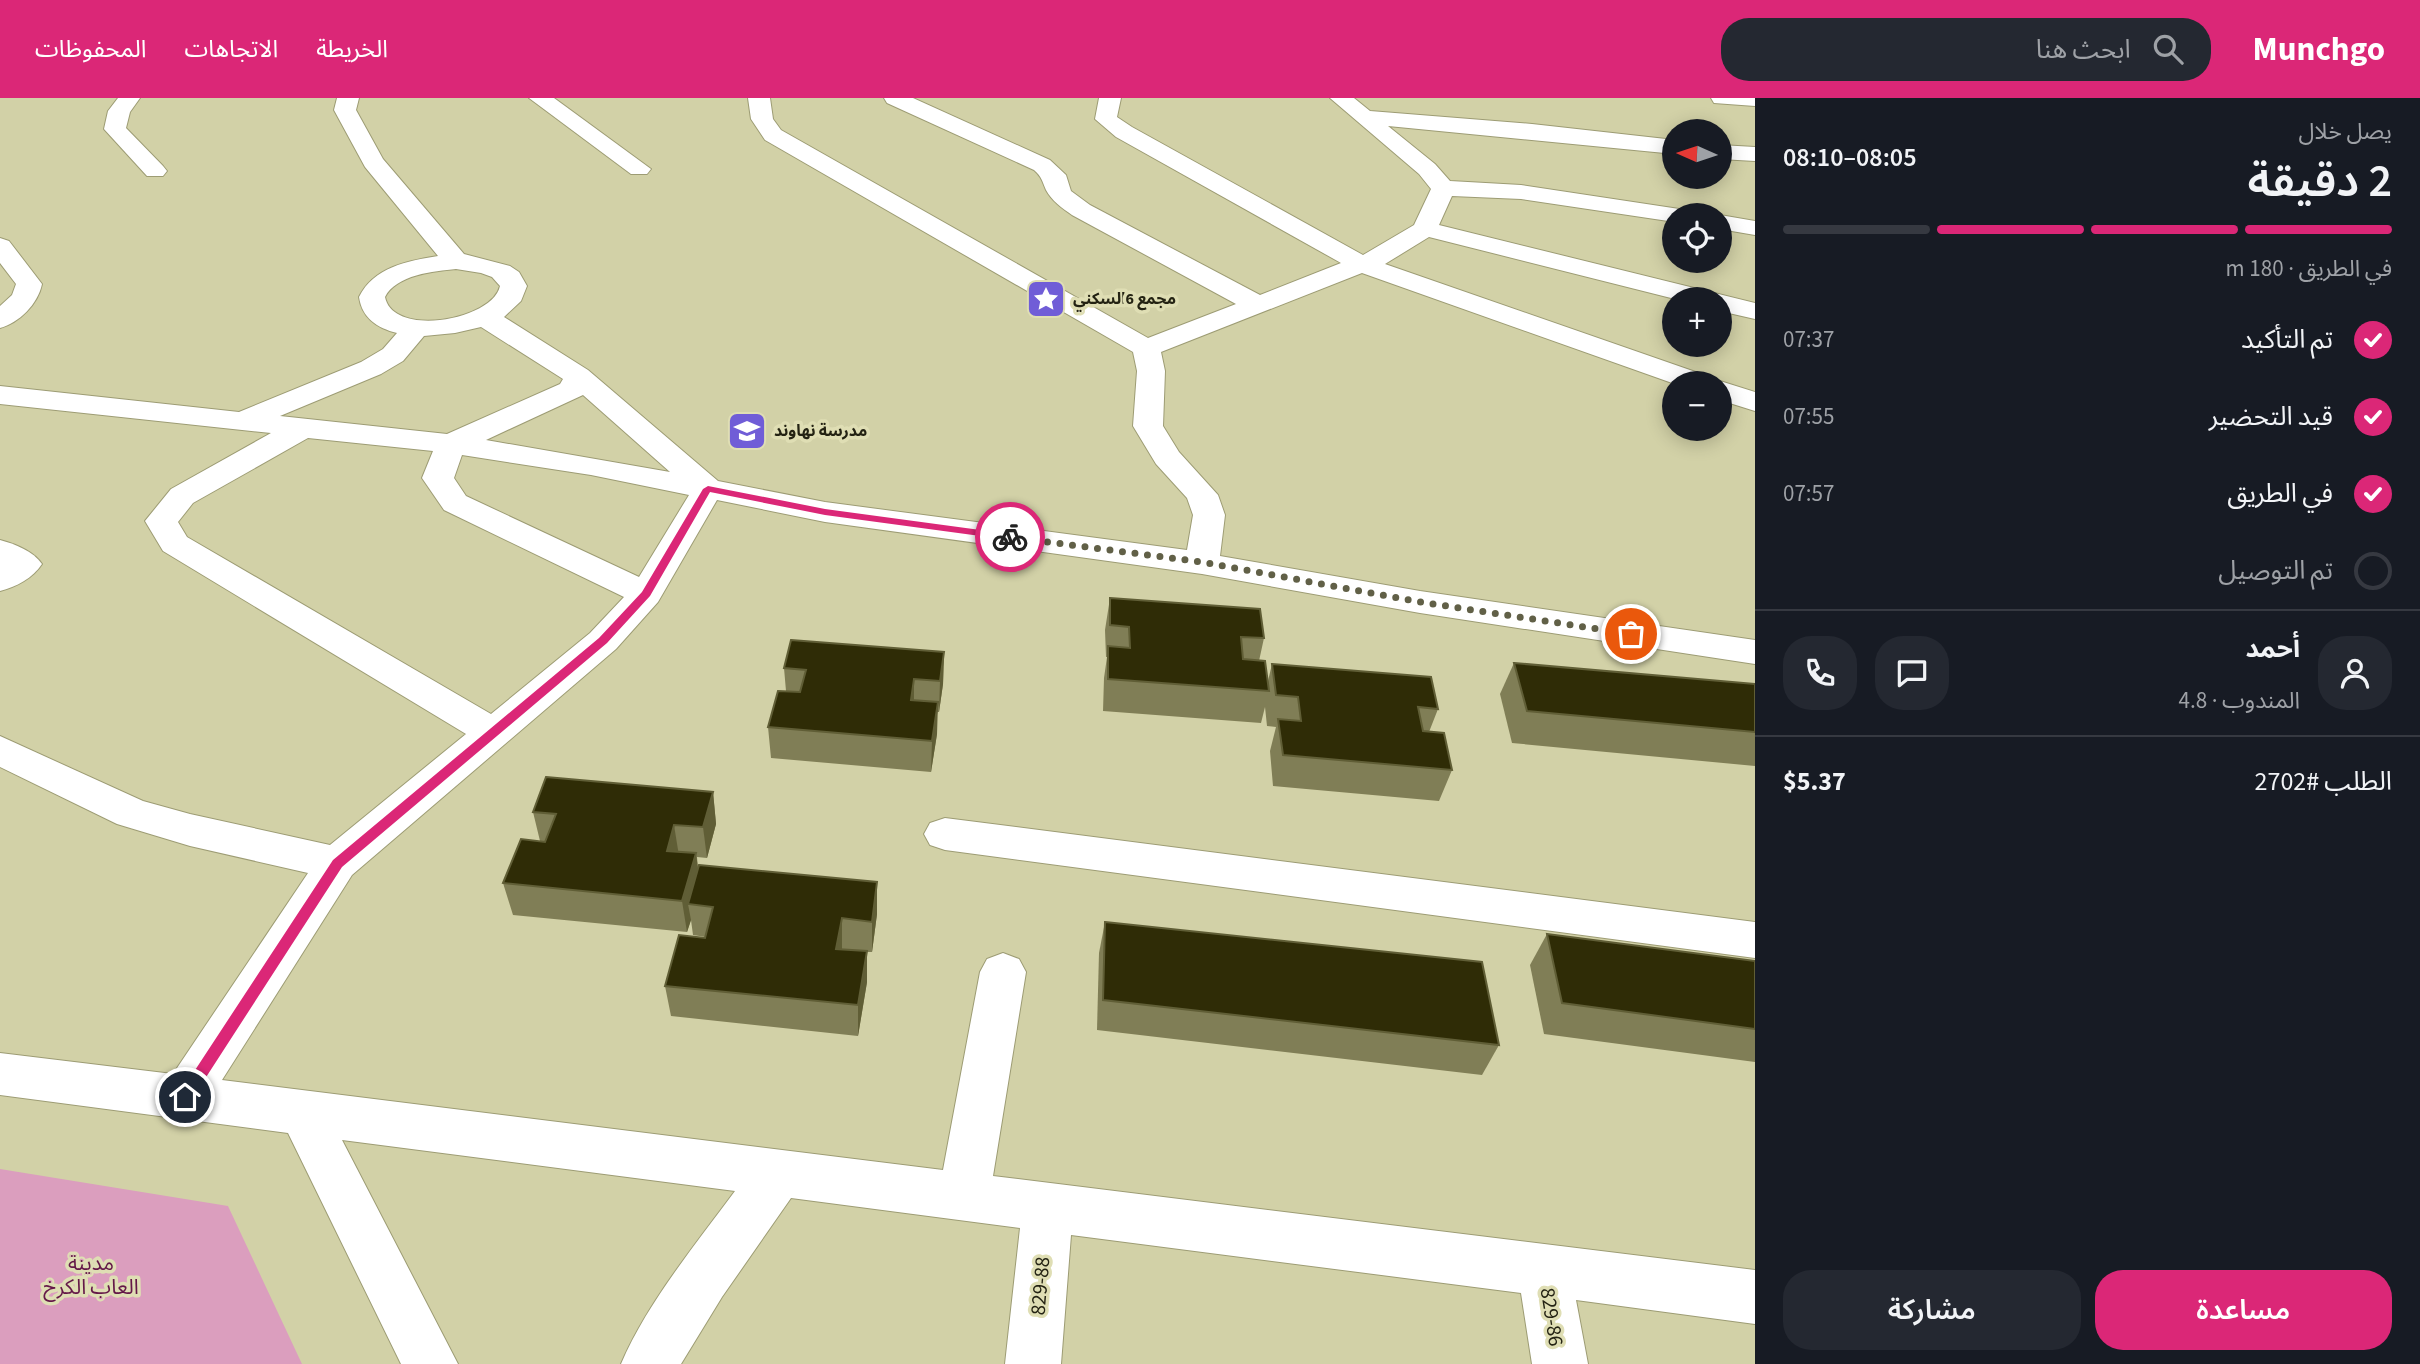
<!DOCTYPE html>
<html lang="ar">
<head>
<meta charset="utf-8">
<style>
  :root { --surface:#171b24; --page:#242831; --text:#f1f3f6; --muted:#9ea1a6; --line:#363941; --accent:#db2777 }
  body { margin:0; font-family:"Source Sans 3","Noto Sans Arabic",sans-serif; background:var(--page); color:var(--text); direction:rtl; height:100vh; display:flex; flex-direction:column; font-size:26px; white-space:nowrap }
  * { box-sizing:border-box; margin:0 }
  p { font-size:23px; color:var(--muted) }
  .icon { flex:none; width:38px; height:38px; fill:none; stroke:currentColor; stroke-width:2; stroke-linecap:round; stroke-linejoin:round }
  .map { position:relative; flex:1; overflow:hidden; direction:ltr }
  .sheet { display:flex; flex-direction:column; background:var(--surface); width:665px }
  .sheet>* { flex:none }
  .needle { width:46px; rotate:273deg }
  .buttons { position:absolute; left:1662px; top:21px; display:grid; gap:14px }
  .buttons a { display:grid; place-items:center; width:70px; height:70px; border-radius:50%; background:var(--surface); box-shadow:0 4px 18px #0003; font-size:35px }
  .pin { position:absolute; display:grid; place-items:center; width:60px; height:60px; color:#fff; margin:-30px; border:4px solid #fff; border-radius:50%; box-shadow:0 2px 7px #0007 }
  .courier { position:absolute; display:grid; place-items:center; width:70px; height:70px; margin:-35px; border:5px solid #db2777; border-radius:50%; background:#fff; color:#222; box-shadow:0 2px 9px #0007 }
  .head em { font-style:normal; font-weight:600 }
  .head div { display:flex; flex-direction:column-reverse }
  .head { display:flex; align-items:center; justify-content:space-between; height:119px; padding:0 28px }
  h1 { font-size:46px; font-weight:600; line-height:52px }
  .bar { display:grid; grid-template-columns:repeat(4,1fr); gap:10px 7px; align-content:center; height:84px; padding:0 28px }
  .bar i { height:9px; border-radius:5px; background:var(--line) }
  .bar .on { background:var(--accent) }
  .bar p { grid-column:span 4 }
  .line { display:flex; align-items:center; gap:18px; padding:0 28px; border-top:2px solid var(--line) }
  .line div { flex:1 }
  .round { display:grid; place-items:center; flex:none; width:74px; height:74px; border-radius:28px; background:var(--page) }
  ol { padding:0 28px; list-style:none }
  li { display:flex; align-items:center; gap:21px; height:77px }
  li p { margin-inline-start:auto }
  li .icon { padding:7px; border-radius:50%; background:var(--accent); color:#fff; stroke-width:4 }
  li:last-child { color:var(--muted) }
  li i { width:38px; height:38px; border:4px solid var(--line); border-radius:50% }
  .cta { display:flex; gap:14px; margin-top:auto; padding:14px 28px }
  .cta a { flex:1; height:80px; border-radius:28px; background:var(--accent); color:#fff; font-size:28px; font-weight:600; line-height:80px; text-align:center }
  .cta a+a { background:var(--page); color:var(--text) }
  header { display:flex; align-items:center; gap:42px; box-sizing:border-box; height:98px; padding:0 35px; background:var(--accent); color:#fff }
  header strong { font-size:33px }
  nav { display:flex; gap:38px; margin-inline-start:auto; font-size:24px }
  .search { width:490px; height:63px; background:var(--page); display:flex; align-items:center; gap:18px; box-sizing:border-box; padding:0 24px; border-radius:28px; color:var(--muted); font-size:26px }
  main { display:flex; flex:1; min-height:0 }
  .map>svg:first-child { display:block }
  .green { fill:#db9ebe }
  .lines { fill:none; stroke-linecap:round; stroke-linejoin:round }
  .street-casing { stroke:#9d9c74; stroke-width:2 }
  .street { fill:#fff; fill-rule:evenodd }
  .wall { fill:#807e56 }
  .shaded-wall { fill:#605e36 }
  .building { fill:#2f2c06; stroke:#605e36; stroke-width:2 }
  .route { fill:#db2777 }
  .done { stroke:#616047; stroke-width:7; stroke-dasharray:0 12.6 }
  .labels { text-anchor:middle; dominant-baseline:central; stroke-width:7; stroke-linejoin:round; paint-order:stroke }
  .far-poi-label { font-size:16px; font-weight:bold; fill:#242313; stroke:#dfdeb4; text-anchor:start }
  .near-park-label { font-size:21px; fill:#641848; stroke:#dfdeb4 }
  .near-street-label { font-size:21px; fill:#242313; stroke:#dfdeb4 }
</style>
</head>
<body>
<header>
<strong>Munchgo</strong>
<div class="search"><svg class="icon" aria-label="search" viewBox="0 0 24 24"><circle cx="10" cy="10" r="6"/><path d="M15 15l6 6"/></svg>ابحث هنا</div>
<nav><a>الخريطة</a><a>الاتجاهات</a><a>المحفوظات</a></nav>
</header>
<main>
<section class="sheet">
<div class="head"><div><h1>2 دقيقة</h1><p>يصل خلال</p></div><em>08:05–08:10</em></div>
<div class="bar"><i class="on"></i><i class="on"></i><i class="on"></i><i></i><p>في الطريق · 180 m</p></div>
<ol>
<li><svg class="icon" aria-label="check" viewBox="0 0 24 24"><path d="M5 12l5 5 9-10"/></svg>تم التأكيد<p>07:37</p></li>
<li><svg class="icon" aria-label="check" viewBox="0 0 24 24"><path d="M5 12l5 5 9-10"/></svg>قيد التحضير<p>07:55</p></li>
<li><svg class="icon" aria-label="check" viewBox="0 0 24 24"><path d="M5 12l5 5 9-10"/></svg>في الطريق<p>07:57</p></li>
<li><i></i>تم التوصيل</li>
</ol>
<div class="line" style="height:126px"><a class="round"><svg class="icon" aria-label="person" viewBox="0 0 24 24"><circle cx="12" cy="8" r="4"/><path d="M4 21q1-7 8-7t8 7"/></svg></a><div><b>أحمد</b><p>المندوب · 4.8</p></div><a class="round"><svg class="icon" aria-label="chat" viewBox="0 0 24 24"><path d="M4 5h16v11H9l-5 4z"/></svg></a><a class="round"><svg class="icon" aria-label="phone" viewBox="0 0 24 24"><path d="M5 4h4l2 5-3 2q2 4 5 5l2-3 5 2v4C11 20 4 13 5 4z"/></svg></a></div>
<div class="line" style="height:91px"><div>الطلب #2702</div><b>$5.37</b></div>
<div class="cta"><a>مساعدة</a><a>مشاركة</a></div>
</section>
<div class="map">
<svg width="1755" height="1266" viewBox="0 0 1755 1266">
  <rect width="100%" height="100%" fill="#d2d1a7"/>
  <polygon class="green" points="0,1071 228,1108 302,1266 0,1266"/>
  <g class="lines">
    <g class="street-casing">
      <g id="street">
        <polygon points="118,0 140,0 130,14 126,30 163,68 167,73 163,78 147,78 104,31 108,13"/>
        <path d="M337 0H359L356 12 383 61 464 156 510 168 519 174 527 188 521 203 504 219 588 272 718 383 825 404 1187 452 1193 417 1187 400 1156 366 1133 328 1137 273 1133 254 765 42 751 21 748 0H770L773 21 781 32 1148 240 1236 206 1072 117C1062 110 1052 103 1046 92 1042 83 1042 79 1034 72L887 5 884 0H913L1050 62 1066 77 1071 93 1090 107 1260 197 1341 165 1116 39 1095 21 1099 0H1121L1117 19 1132 29 1363 157 1414 127 1431 91 1419 76 1330 0H1354L1370 13 1532 26 1675 42V56L1388 28 1435 66 1450 83 1521 87 1686 112 1689 117H1675V124L1521 101 1452 98 1439 127 1755 205V221L1720 213V201H1675L1429 139 1385 166 1710 279 1714 285 1720 283 1755 294V313L1720 302V285L1675 286 1362 175 1161 254 1165 273 1163 328 1179 354 1218 397 1225 417 1220 458 1420 493 1755 542V566L1420 515 1202 476 825 424 717 402 658 504 616 551 352 777 222 982 943 1072 980 874 987 861 1003 855 1019 861 1026 874 993 1078 1755 1172V1226L1576 1202 1588 1266H1532L1521 1195 1071 1137 1061 1266H1005L1020 1130 791 1100 722 1199 681 1266H621C647 1205 696 1146 735 1093L342 1042 458 1266H401L288 1035 0 997V955L173 976 308 775 190 748 117 726 0 669V638L143 703 190 716 330 747 466 636 163 453 145 423 171 391 271 335 0 306V288L239 314 361 264 383 251 397 235C377 230 362 220 359 199 374 169 407 163 438 158L365 69 334 12ZM456 171 481 175 492 179 500 188C493 222 393 240 385 199 396 177 434 173 456 171ZM481 229 563 281 560 286 447 336 280 318 381 276 403 263 424 238 455 235ZM583 297 670 374 486 342ZM308 340 433 353 422 380 444 412 624 499 590 535 491 616 187 439 178 424 193 405ZM462 357 591 377 689 397 639 479 466 398 454 380Z"/>
        <polygon points="529,0 554,0 651,71 647,76 631,76"/>
        <polygon points="1711,0 1755,0 1755,8 1714,5"/>
        <polygon points="1720,47 1755,49 1755,63 1720,61"/>
        <polygon points="1717,117 1720,117 1755,123 1755,137 1720,131 1720,117"/>
        <path d="M0 140 9 143 42 186C38 206 19 225 0 230V208L12 197 16 186 0 165Z"/>
        <path d="M0 442C15 446 33 453 42 466 33 480 16 489 0 493Z"/>
        <polygon points="945,720 1755,824 1755,860 945,752 930,747 924,736 930,725"/>
      </g>
    </g>
    <use href="#street" class="street"/>
  </g>
  <g class="wall">
    <polygon points="1110,500 1264,540 1259,563 1268,583 1272,566 1438,611 1429,634 1452,672 1439,703 1273,688 1270,653 1276,629 1267,628 1265,609 1261,625 1103,613 1104,580 1107,559 1106,559 1105,532"/>
    <polygon points="944,554 943,586 939,614 937,614 937,636 931,674 771,660 768,629 786,593 784,570"/>
    <polygon points="1514,565 1755,586 1755,668 1512,645 1500,596"/>
    <polygon points="713,694 716,726 707,760 697,759 698,771 877,816 872,854 867,854 867,884 858,938 671,918 665,888 706,839 693,837 691,822 687,834 513,817 503,785 540,743 533,714"/>
    <polygon points="1105,824 1499,947 1482,977 1097,932 1099,855"/>
    <polygon points="1547,836 1755,863 1755,964 1544,936 1530,867"/>
  </g>
  <g class="shaded-wall">
    <polygon points="944,554 943,586 939,614 940,583"/>
    <polygon points="914,581 914,612 911,602"/>
    <polygon points="938,604 937,636 931,674 932,643"/>
    <polygon points="713,694 716,726 707,760 703,729"/>
    <polygon points="674,727 679,758 667,753"/>
    <polygon points="696,755 700,787 688,806 691,822 687,834 682,803"/>
    <polygon points="877,784 877,816 872,854 872,824"/>
    <polygon points="842,820 842,851 836,851"/>
    <polygon points="867,853 867,884 858,938 858,907"/>
  </g>
  <g class="building">
    <polygon points="1110,500 1260,511 1264,540 1241,539 1243,561 1265,563 1269,593 1108,581 1108,548 1130,550 1129,529 1110,527"/>
    <polygon points="791,542 944,554 940,583 914,581 911,602 938,604 932,643 768,629 778,593 800,594 806,572 784,570"/>
    <polygon points="1514,565 1755,586 1755,634 1527,613"/>
    <polygon points="1272,566 1431,579 1438,611 1418,609 1423,633 1444,635 1452,672 1283,657 1278,621 1301,623 1298,599 1276,597"/>
    <polygon points="546,679 713,694 703,729 674,727 667,753 696,755 682,803 503,785 521,741 545,744 556,716 533,714"/>
    <polygon points="699,767 877,784 872,824 842,820 836,851 867,853 858,907 665,888 679,837 705,840 713,809 688,806"/>
    <polygon points="1105,824 1482,864 1499,947 1103,902"/>
    <polygon points="1547,836 1755,863 1755,931 1562,905"/>
  </g>
  <polygon class="route" points="708,388 825,411 1010,436 1015,439 1010,442 825,417 710,394 650,498 607,545 342,769 190,1004 180,1004 180,995 333,762 599,540 642,494 703,391"/>
  <g class="lines">
    <polyline class="done" points="1010,439 1202,464 1420,504 1631,536"/>
  </g>
  <defs>
    <g id="sight-square" transform="scale(2.0125)"><rect x="-9" y="-9" width="18" height="18" rx="4" fill="#705dd7" stroke="#dfdeb4"/><path d="M0-6L1.8-2.2L6-1.7L2.9 1.2L3.7 5.4L0 3.3L-3.7 5.4L-2.9 1.2L-6-1.7L-1.8-2.2Z" fill="#fff"/></g>
    <g id="school-square" transform="scale(2.0125)"><rect x="-9" y="-9" width="18" height="18" rx="4" fill="#705dd7" stroke="#dfdeb4"/><path d="M0-5L7-2L0 1L-7-2ZM-4 1L0 2.5L4 1V4Q0 6-4 4Z" fill="#fff"/></g>
  </defs>
  <g fill-rule="evenodd">
    <use href="#sight-square" x="1046" y="201"/>
    <use href="#school-square" x="747" y="333"/>
  </g>
  <g class="labels">
    <g class="far-poi-label">
      <text x="1073" y="201">مجمع 6السكني</text>
      <text x="774" y="333">مدرسة نهاوند</text>
    </g>
    <g class="near-park-label">
      <text x="91" y="1165">مدينة<tspan x="91" dy="24">العاب الكرخ</tspan></text>
    </g>
    <g class="near-street-label">
      <text transform="translate(1040 1188) rotate(-85)">829-88</text>
      <text transform="translate(1552 1219) rotate(81)">829-86</text>
    </g>
  </g>
</svg>
<div class="buttons">
<a><svg class="needle" viewBox="-14 -14 28 28"><path d="M0-13l5 13h-10z" fill="#e53935"/><path d="M0 13l5-13h-10z" fill="#9ea1a6"/></svg></a>
<a><svg class="icon" aria-label="locate" viewBox="0 0 24 24"><circle cx="12" cy="12" r="6"/><path d="M12 2v4M12 18v4M2 12h4M18 12h4"/></svg></a>
<a>+</a>
<a>−</a>
</div>
<div class="pin" style="left:1631px;top:536px;background:#ea580c"><svg class="icon" aria-label="bag" viewBox="0 0 24 24"><path d="M5 8h14l-1 12H6zM9 8a3 3 0 0 1 6 0"/></svg></div>
<div class="pin" style="left:185px;top:999px;background:#1f2937"><svg class="icon" aria-label="home" viewBox="0 0 24 24"><path d="M3 11l9-7 9 7M6 9v11h12V9"/></svg></div>
<div class="courier" style="left:1010px;top:439px"><svg class="icon" aria-label="bike" viewBox="0 0 24 24"><circle cx="6" cy="16" r="4"/><circle cx="18" cy="16" r="4"/><path d="M6 16l4-8h5l3 8M10 8l3 8H6M13 5h3"/></svg></div>
</div>
</main>
</body>
</html>
